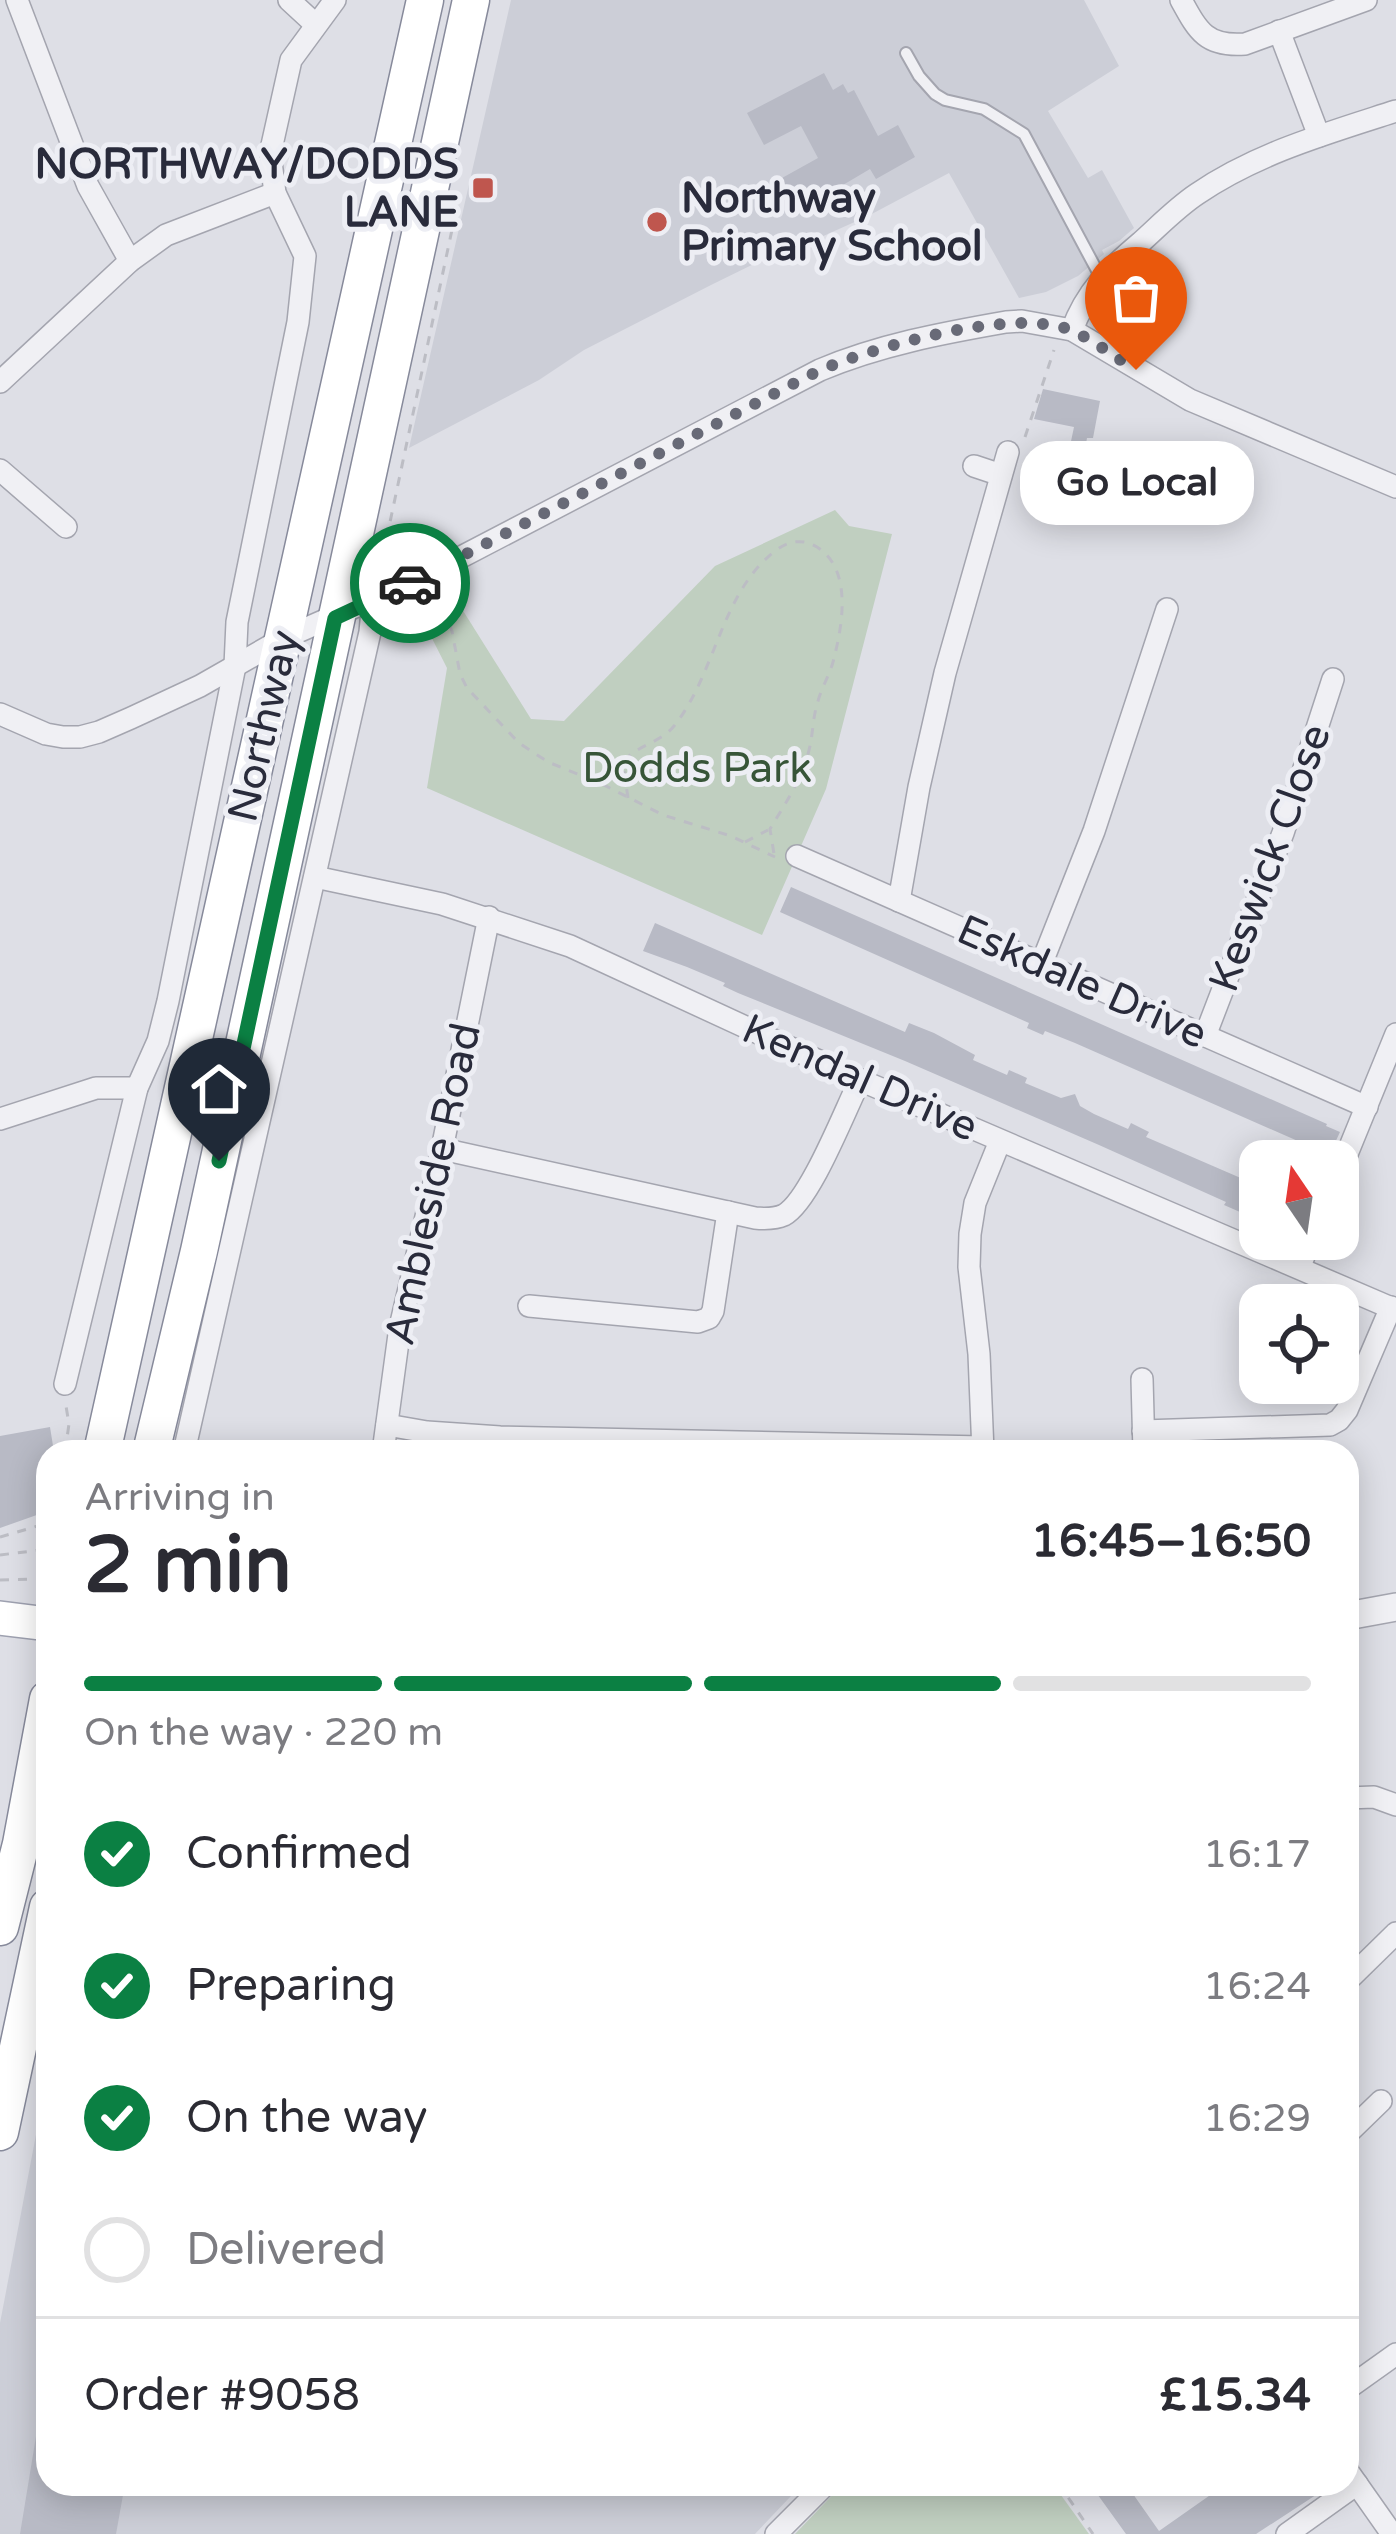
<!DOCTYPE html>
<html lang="en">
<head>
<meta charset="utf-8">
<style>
  :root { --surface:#fff; --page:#f7f7f7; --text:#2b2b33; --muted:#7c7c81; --line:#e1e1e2; --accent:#0b8043 }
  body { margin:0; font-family:"Varela Round",sans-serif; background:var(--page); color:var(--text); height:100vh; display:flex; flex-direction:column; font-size:45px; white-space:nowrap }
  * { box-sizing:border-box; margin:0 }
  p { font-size:39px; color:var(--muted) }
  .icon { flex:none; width:66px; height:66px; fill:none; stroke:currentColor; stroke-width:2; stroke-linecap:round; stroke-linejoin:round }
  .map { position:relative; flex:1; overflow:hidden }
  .panel { position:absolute; left:36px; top:1440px; width:1323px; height:1056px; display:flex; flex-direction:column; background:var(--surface); border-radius:36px; box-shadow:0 6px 30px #0003 }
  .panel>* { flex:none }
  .needle { width:78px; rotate:347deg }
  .buttons { position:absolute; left:1239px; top:1140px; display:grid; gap:24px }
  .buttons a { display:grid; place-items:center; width:120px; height:120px; border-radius:24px; background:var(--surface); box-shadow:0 6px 30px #0003; font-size:60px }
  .pin { position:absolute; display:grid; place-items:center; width:102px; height:102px; color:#fff; margin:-123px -51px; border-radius:50% 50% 50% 0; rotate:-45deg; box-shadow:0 0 12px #0007 }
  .pin .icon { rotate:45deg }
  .courier { position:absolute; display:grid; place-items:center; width:120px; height:120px; margin:-60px; border:9px solid #0b8043; border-radius:50%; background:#fff; color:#222; box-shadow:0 3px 15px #0007 }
  .bubble { position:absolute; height:84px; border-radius:36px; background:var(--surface); box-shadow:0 6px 30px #0003; font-size:39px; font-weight:700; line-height:84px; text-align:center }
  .overview em { font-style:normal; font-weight:700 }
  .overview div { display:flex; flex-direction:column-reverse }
  .overview { display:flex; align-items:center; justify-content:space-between; height:204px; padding:0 48px }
  h1 { font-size:78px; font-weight:700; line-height:90px }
  .bar { display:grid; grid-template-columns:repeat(4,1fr); gap:18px 12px; align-content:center; height:144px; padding:0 48px }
  .bar i { height:15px; border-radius:9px; background:var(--line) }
  .bar .selected { background:var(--accent) }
  .bar p { grid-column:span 4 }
  .line { display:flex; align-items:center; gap:30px; padding:0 48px; border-top:3px solid var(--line) }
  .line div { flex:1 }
  ol { padding:0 48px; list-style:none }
  li { display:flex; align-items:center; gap:36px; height:132px }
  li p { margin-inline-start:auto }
  li .icon { padding:12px; border-radius:50%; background:var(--accent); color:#fff; stroke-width:4 }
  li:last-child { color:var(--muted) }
  li i { width:66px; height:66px; border:6px solid var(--line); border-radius:50% }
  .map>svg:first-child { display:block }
  .built { fill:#ccced7 }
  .green { fill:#c0cfc0 }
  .building { fill:#b8bac5 }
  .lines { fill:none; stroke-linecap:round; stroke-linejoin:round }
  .service-casing { stroke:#a4a5af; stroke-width:14 }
  .minor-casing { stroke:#a4a5af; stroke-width:24 }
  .tertiary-casing { stroke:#a4a5af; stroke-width:30 }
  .primary-casing { stroke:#9ea1b0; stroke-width:36 }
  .trunk-casing { stroke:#878a9b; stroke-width:39 }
  .path { stroke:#bcbdc4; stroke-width:3; stroke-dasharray:9 9; stroke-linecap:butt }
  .service { stroke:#f0f0f4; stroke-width:10 }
  .minor { stroke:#f0f0f4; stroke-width:21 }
  .tertiary { stroke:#f0f0f4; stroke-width:27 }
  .primary { stroke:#fff; stroke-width:33 }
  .trunk { stroke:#fff; stroke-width:36 }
  .done { stroke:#686a77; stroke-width:12; stroke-dasharray:0 21.6 }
  .route { stroke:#0b8043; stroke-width:15 }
  .poi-dot { fill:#bf564e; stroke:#edeef4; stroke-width:4.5 }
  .labels { text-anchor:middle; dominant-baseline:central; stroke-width:10; stroke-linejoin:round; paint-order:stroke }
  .poi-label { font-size:42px; font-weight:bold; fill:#292b3b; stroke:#edeef4; text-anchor:end }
  .street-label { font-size:42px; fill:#292b3b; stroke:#edeef4 }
  .park-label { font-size:42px; fill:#375538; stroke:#edeef4 }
</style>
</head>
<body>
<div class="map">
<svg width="1396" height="2534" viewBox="0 0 1396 2534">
  <rect width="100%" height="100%" fill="#dedfe6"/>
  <g class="built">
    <polygon points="511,0 1084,0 1119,66 1048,111 1088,178 1102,170 1134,228 1119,241 1102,250 1104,254 1078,276 1046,292 1019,298 949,173 868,216 781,255 778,252 711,285 584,350 539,380 409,448"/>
    <polygon points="48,2072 48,2484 778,2484 791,2496 755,2534 0,2534 0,2323"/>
  </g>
  <g class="green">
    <polygon points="835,510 849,526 892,534 826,789 762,935 427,788 447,668 412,599 445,582 531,719 564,721 715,566"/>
    <polygon points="843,2484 1053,2484 1089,2534 795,2534"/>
  </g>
  <g class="building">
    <polygon points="824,73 833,90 843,84 848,93 854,90 878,136 898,125 915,157 876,179 870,169 799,211 782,178 818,158 801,126 764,145 747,113"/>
    <polygon points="1043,389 1100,401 1093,438 1087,438 1085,449 1070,446 1074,427 1034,419"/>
    <polygon points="791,887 1327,1124 1326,1126 1340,1132 1334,1145 1320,1140 1316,1149 1075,1043 1045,1031 1043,1035 1027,1028 1029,1023 780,912"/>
    <polygon points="655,923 905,1032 909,1023 934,1033 975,1055 973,1060 1007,1075 1009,1070 1027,1078 1025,1083 1061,1098 1075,1094 1080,1106 1094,1114 1128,1129 1131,1123 1149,1132 1146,1137 1243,1179 1245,1174 1260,1180 1260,1217 1241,1208 1240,1212 1224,1205 1226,1202 1099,1145 905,1061 738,993 723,986 725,983 687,967 643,951"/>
    <polygon points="50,1427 54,1452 48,1452 48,1511 0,1528 0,1436"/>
    <polygon points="39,2418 48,2419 48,2484 125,2484 116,2534 20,2534"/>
    <polygon points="1090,2484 1126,2484 1159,2531 1226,2484 1317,2484 1322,2491 1256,2534 1126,2534"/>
  </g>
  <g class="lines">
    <g class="service-casing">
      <polyline id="service" points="906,53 919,76 935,94 945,100 984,109 1024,134 1101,278"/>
    </g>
    <g class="minor-casing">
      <g id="minor">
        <polyline points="17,0 88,186 130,261"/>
        <polyline points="289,0 315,24"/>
        <path d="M1181 0C1198 31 1206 47 1245 44L1366 0"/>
        <polyline points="1279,31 1319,136"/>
        <path d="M1072 330C1086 292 1109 269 1140 243 1158 227 1176 208 1197 194 1257 153 1328 133 1396 111"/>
        <polyline points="0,382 130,261 166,235 275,193"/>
        <polyline points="974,466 1001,475"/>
        <polyline points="0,470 66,527"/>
        <path d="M0 714 46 734 63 737H80L99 732 131 718 200 686 284 638 419 579 820 370C879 345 943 333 1006 322L1022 321 1072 330 1190 400 1396 487"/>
        <polyline points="797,856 1367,1107"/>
        <polyline points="315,877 442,904 570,946 860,1080 1396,1310"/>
        <polyline points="899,901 919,787 945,673 1008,452"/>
        <polyline points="1041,965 1094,831 1167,609"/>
        <polyline points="1205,1036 1283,833 1333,679"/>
        <polyline points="0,1119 96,1088 137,1088"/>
        <path d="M442 1149 755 1218C765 1219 775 1219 784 1215 810 1201 845 1110 860 1080"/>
        <polyline points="1338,1176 1396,1034"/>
        <polyline points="1300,1266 1311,1239"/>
        <polyline points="529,1306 698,1322 709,1318 713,1311 728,1212"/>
        <polyline points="1142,1379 1144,1452"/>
        <polyline points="65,1384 137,1088 158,1041 168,1001 235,666 237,622 298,322 305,256 275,193 270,154 291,60 335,0"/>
        <polyline points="387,1425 427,1432 500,1437 983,1447"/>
        <polyline points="1143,1431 1330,1425 1339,1420 1347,1410 1391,1307"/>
        <polyline points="184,1452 370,632 373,601"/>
        <polyline points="383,1452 400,1327 442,1149 489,917"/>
        <polyline points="983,1452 979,1354 969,1267 970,1234 975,1203 1000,1141"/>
        <polyline points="1347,1798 1374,1797 1396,1805"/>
        <polyline points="1347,1981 1396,1933"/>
        <polyline points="1347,2134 1381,2101"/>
        <polyline points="1347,2389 1396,2354"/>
        <polyline points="1347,2470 1392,2534"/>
        <polyline points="776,2534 826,2484"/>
        <polyline points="1287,2534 1357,2484"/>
      </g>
    </g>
    <g class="tertiary-casing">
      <polyline id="tertiary" points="1347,1616 1396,1607"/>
    </g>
    <g class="primary-casing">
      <polyline id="primary" points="0,1618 48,1624"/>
    </g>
    <g class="trunk-casing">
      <g id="trunk">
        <polyline points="102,1452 425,0"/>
        <polyline points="151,1452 199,1251 471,0"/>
        <polyline points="0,1927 21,1844 48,1699"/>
        <polyline points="0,2132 48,1907"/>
      </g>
    </g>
    <g class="path">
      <polyline points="1025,437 1054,350"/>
      <polyline points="379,574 453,225"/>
      <polyline points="435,593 452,631 460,674 467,688 519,743 548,762 602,784 663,815 731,836 775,857"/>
      <path d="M628 798 624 771 629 756C643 744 662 741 674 726 716 674 720 594 775 551 788 541 802 538 817 547 852 569 843 623 834 658 831 673 822 686 818 701 813 716 813 732 810 746 803 778 786 802 770 829L774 854"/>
      <polyline points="745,842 768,830"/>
      <polyline points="65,1452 69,1424 66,1406"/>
      <polyline points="0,1537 48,1523"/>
      <polyline points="0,1555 48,1549"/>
      <polyline points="0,1580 41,1579 48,1572"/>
      <polyline points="1065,2484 1061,2487 1093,2534"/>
    </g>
    <use href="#service" class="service"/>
    <use href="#minor" class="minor"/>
    <use href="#tertiary" class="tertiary"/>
    <use href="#primary" class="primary"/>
    <use href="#trunk" class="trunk"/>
  </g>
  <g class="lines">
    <path class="done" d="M410 583 820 370C878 346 1015 306 1073 331 1095 341 1116 358 1136 370"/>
    <polyline class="route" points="219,1161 335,618 410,583"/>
  </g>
  <g class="poi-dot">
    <rect x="471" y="176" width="24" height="24" rx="6"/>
    <circle cx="657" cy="222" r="12"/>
  </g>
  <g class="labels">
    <g class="poi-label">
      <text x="459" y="164">NORTHWAY/DODDS<tspan x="459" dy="48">LANE</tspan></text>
      <text x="681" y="198" text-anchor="start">Northway<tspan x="681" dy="48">Primary School</tspan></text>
    </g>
    <g class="street-label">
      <text transform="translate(264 726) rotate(-77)">Northway</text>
      <text transform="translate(1270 858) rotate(-70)">Keswick Close</text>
      <text transform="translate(1082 982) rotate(24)">Eskdale Drive</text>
      <text transform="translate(860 1078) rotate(24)">Kendal Drive</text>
      <text transform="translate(433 1184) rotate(-78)">Ambleside Road</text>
    </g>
    <g class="park-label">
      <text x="697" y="768">Dodds Park</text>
    </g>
  </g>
</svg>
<div class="buttons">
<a><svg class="needle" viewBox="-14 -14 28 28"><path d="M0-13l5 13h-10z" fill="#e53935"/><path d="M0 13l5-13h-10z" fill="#7c7c81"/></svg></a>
<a><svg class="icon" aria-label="locate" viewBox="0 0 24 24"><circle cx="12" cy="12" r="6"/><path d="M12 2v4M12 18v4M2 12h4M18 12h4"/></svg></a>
</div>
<div class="pin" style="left:1136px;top:370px;background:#ea580c"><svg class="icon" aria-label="bag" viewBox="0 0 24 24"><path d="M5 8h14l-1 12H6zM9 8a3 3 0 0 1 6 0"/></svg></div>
<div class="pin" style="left:219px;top:1161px;background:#1f2937"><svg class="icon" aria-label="home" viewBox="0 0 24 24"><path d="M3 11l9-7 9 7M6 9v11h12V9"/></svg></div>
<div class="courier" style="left:410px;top:583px"><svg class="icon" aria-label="car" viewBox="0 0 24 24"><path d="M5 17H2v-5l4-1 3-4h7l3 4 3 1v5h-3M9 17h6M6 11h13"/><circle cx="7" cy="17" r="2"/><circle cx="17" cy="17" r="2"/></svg></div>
<div class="bubble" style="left:1020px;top:441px;width:234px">Go Local</div>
<section class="panel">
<div class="overview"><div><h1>2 min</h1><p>Arriving in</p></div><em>16:45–16:50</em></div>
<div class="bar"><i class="selected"></i><i class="selected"></i><i class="selected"></i><i></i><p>On the way · 220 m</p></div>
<ol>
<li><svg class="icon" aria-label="check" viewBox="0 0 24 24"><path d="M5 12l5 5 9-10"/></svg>Confirmed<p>16:17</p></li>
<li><svg class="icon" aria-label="check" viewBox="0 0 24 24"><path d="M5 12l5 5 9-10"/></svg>Preparing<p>16:24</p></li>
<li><svg class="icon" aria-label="check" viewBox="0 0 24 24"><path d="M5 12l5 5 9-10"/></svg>On the way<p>16:29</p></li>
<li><i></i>Delivered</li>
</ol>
<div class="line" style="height:156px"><div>Order #9058</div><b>£15.34</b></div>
</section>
</div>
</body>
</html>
